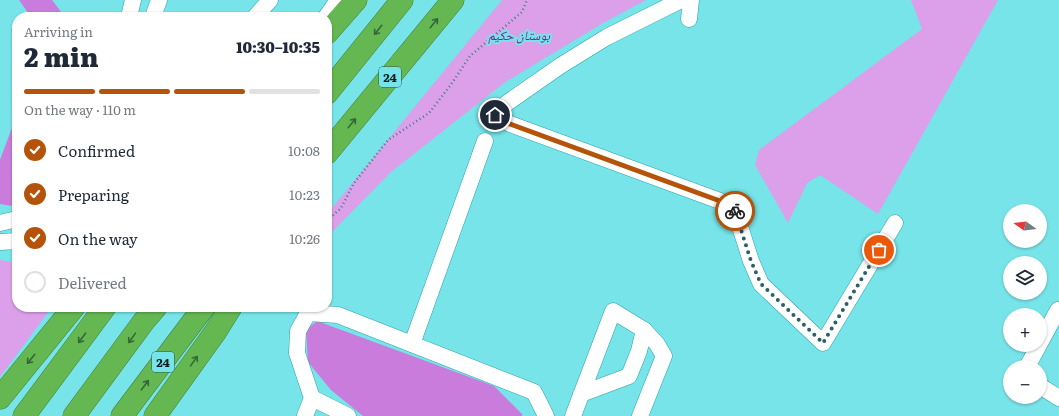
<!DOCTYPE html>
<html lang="en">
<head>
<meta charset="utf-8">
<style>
  :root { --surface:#fff; --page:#f6f6f7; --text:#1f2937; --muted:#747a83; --line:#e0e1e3; --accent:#b45309 }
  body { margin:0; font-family:Literata,"Noto Naskh Arabic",serif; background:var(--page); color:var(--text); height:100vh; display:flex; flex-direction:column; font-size:15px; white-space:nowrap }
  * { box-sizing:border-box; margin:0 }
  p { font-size:13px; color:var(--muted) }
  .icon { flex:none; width:22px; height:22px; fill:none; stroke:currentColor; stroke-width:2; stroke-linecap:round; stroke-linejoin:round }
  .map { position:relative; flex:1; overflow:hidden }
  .drawer { position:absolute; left:12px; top:12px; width:320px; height:300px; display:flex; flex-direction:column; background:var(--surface); border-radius:16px; box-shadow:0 1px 3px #0004 }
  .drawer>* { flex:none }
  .needle { width:26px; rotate:284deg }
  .tools { position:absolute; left:1003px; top:204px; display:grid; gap:8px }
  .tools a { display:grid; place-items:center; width:44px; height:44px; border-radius:50%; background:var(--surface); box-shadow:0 1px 3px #0004; font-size:20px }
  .pin { position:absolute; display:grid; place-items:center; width:34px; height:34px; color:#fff; margin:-17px; border:2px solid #fff; border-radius:50%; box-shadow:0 1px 4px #0007 }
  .courier { position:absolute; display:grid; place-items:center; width:40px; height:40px; margin:-20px; border:3px solid #b45309; border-radius:50%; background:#fff; color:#222; box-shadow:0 1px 5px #0007 }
  .overview em { font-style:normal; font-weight:800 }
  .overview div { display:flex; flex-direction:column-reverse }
  .overview { display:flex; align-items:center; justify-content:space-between; height:68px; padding:0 12px }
  h1 { font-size:26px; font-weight:800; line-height:30px }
  .bar { display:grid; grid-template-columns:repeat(4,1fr); gap:6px 4px; align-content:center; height:48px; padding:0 12px }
  .bar i { height:5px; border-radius:3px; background:var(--line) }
  .bar .selected { background:var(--accent) }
  .bar p { grid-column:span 4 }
  ol { padding:0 12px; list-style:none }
  li { display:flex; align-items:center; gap:12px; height:44px }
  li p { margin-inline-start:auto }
  li .icon { padding:4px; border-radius:50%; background:var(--accent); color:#fff; stroke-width:4 }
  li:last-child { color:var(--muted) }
  li i { width:22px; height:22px; border:2px solid var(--line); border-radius:50% }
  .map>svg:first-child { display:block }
  .green { fill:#dc9fea }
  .forest { fill:#c97cdb }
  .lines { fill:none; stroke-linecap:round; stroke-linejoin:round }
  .minor-casing { stroke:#2ba3a9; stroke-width:17 }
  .highway-casing { stroke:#43803f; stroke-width:23 }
  .path { stroke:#3e8185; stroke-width:2.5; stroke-dasharray:1 3; stroke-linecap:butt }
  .minor { stroke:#fff; stroke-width:16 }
  .highway { stroke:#65b751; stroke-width:22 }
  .oneway { stroke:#346937 }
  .done { stroke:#2b6164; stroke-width:4; stroke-dasharray:0 7.2 }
  .route { stroke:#b45309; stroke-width:5 }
  .labels { text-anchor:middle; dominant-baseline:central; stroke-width:4; stroke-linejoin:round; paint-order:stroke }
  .shield { fill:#76e4e9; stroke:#26575a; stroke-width:1 }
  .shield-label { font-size:12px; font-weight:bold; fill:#031b1d }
  .park-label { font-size:13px; font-style:italic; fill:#7e1e93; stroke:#76e4e9 }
</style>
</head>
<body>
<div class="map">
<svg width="1059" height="416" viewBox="0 0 1059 416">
  <rect width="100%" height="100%" fill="#76e4e9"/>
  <g class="green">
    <polygon points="502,0 646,0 603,23 504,83 391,172 327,237 327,214"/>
    <polygon points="911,0 998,0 878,214 820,175 807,183 788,223 755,165 759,150 922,29"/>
    <polygon points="0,260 17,263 17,307 52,307 0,377"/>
  </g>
  <g class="forest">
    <polygon points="19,0 52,0 65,17 31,17"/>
    <polygon points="17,114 17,203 12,206 0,204 0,160"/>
    <polygon points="317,321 494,386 522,414 522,416 363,416 331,390 308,362 306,330"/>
  </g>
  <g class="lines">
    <g class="minor-casing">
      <g id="minor">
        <polyline points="681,0 607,37 581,53 560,66 507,103 495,115 510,124 720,201 735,211 751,261 761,284 823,343 895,223"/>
        <polyline points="129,17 133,0"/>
        <polyline points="153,17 159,0"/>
        <polyline points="255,17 270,0"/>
        <polyline points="326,17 338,0"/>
        <polyline points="689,19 691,0"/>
        <polyline points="0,223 17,219"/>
        <polyline points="0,242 17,241"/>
        <polyline points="1040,343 1058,310 1059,311"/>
        <polyline points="412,344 485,141"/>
        <polyline points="1027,367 1039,345"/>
        <polyline points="1040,386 1059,398"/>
        <polyline points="312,398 348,416"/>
        <polyline points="305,416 312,398 297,353 298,331 308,313 338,315 534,392 546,416"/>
        <polyline points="573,416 613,311 644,330 639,351 629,376 581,394"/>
        <polyline points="640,416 664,356 657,344 644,330"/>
      </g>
    </g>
    <g class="highway-casing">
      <g id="highway">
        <polyline points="327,33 356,0"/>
        <polyline points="327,93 402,0"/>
        <polyline points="327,153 453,0"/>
        <polyline points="0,398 74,307"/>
        <polyline points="24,416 105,307"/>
        <polyline points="74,416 144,321 156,307"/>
        <polyline points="122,416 204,307"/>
        <polyline points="155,416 216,331 231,307"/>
      </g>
    </g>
    <polyline class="path" points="327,221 341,208 354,183 388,140 429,113 450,86 470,56 522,12 527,0"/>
    <use href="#minor" class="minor"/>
    <use href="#highway" class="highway"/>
  </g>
  <defs><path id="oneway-shaft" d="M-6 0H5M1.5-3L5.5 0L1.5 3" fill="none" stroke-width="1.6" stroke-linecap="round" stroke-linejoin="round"/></defs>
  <g class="oneway">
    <use href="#oneway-shaft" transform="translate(434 23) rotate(-51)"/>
    <use href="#oneway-shaft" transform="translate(378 30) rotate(129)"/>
    <use href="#oneway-shaft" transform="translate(352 123) rotate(-51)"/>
    <use href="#oneway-shaft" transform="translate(82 338) rotate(127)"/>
    <use href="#oneway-shaft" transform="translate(132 338) rotate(126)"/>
    <use href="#oneway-shaft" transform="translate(31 359) rotate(129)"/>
    <use href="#oneway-shaft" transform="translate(194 361) rotate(-55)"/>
    <use href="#oneway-shaft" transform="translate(145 385) rotate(-53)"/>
  </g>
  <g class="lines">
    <polyline class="done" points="735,211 751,261 761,284 823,343 879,250"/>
    <polyline class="route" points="495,115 510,124 720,201 735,211"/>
  </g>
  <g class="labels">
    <g class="shield">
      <rect x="379" y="67" width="22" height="20" rx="3"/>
      <rect x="152" y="352" width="22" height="20" rx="3"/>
    </g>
    <g class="shield-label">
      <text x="390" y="77">24</text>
      <text x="163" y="362">24</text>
    </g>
    <g class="park-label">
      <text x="519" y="34">بوستان حکیم</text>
    </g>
  </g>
</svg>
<div class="tools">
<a><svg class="needle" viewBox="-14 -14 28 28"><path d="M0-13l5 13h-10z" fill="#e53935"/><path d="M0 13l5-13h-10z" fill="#747a83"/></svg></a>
<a><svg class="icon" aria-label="layers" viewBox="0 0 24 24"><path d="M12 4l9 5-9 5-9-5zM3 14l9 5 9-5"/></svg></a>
<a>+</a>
<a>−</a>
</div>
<div class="pin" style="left:879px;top:250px;background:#ea580c"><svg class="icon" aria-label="bag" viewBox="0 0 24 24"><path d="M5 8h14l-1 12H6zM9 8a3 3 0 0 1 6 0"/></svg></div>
<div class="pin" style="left:495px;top:115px;background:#1f2937"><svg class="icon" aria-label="home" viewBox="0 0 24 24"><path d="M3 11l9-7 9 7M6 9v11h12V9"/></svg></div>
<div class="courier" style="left:735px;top:211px"><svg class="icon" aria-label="bike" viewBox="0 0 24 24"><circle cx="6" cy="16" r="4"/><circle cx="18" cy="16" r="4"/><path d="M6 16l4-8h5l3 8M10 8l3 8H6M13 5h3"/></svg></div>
<section class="drawer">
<div class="overview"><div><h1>2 min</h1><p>Arriving in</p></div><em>10:30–10:35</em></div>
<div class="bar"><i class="selected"></i><i class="selected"></i><i class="selected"></i><i></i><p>On the way · 110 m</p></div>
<ol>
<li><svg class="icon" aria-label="check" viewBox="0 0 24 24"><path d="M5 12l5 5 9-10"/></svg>Confirmed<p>10:08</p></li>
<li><svg class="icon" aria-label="check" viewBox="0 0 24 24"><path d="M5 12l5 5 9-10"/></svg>Preparing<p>10:23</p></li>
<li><svg class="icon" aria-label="check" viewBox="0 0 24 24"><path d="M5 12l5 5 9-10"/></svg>On the way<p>10:26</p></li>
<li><i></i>Delivered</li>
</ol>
</section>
</div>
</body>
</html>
